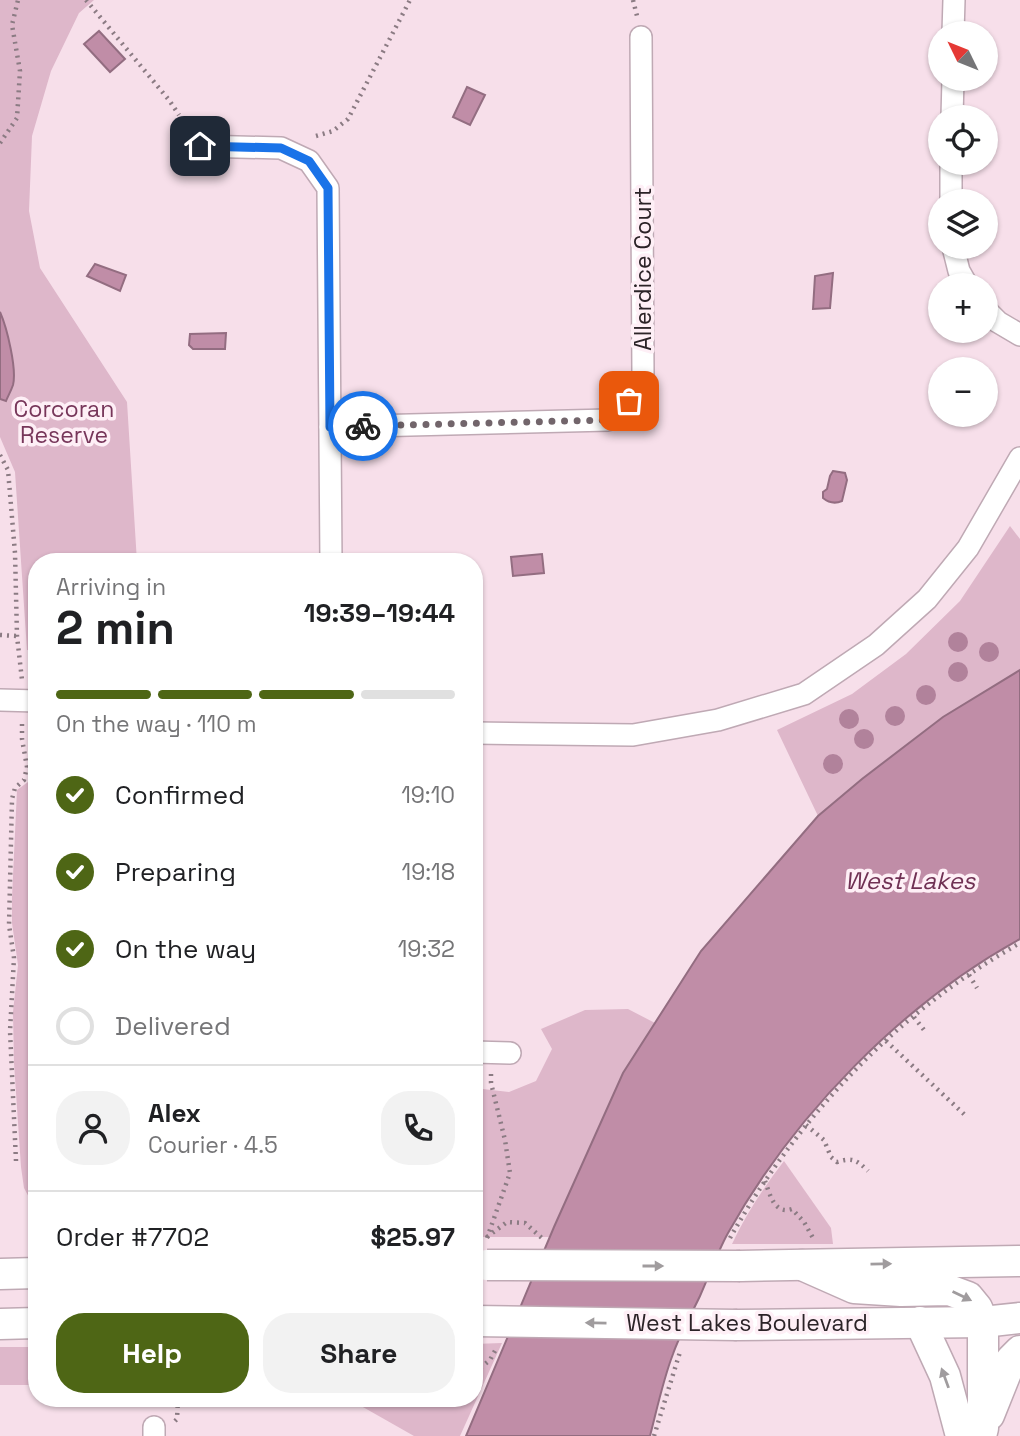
<!DOCTYPE html>
<html lang="en">
<head>
<meta charset="utf-8">
<style>
  :root { --surface:#fff; --page:#f2f2f2; --text:#202124; --muted:#757577; --line:#e0e0e0; --accent:#4e6615 }
  body { margin:0; font-family:"Space Grotesk",sans-serif; background:var(--page); color:var(--text); height:100vh; display:flex; flex-direction:column; font-size:26px; white-space:nowrap }
  * { box-sizing:border-box; margin:0 }
  p { font-size:23px; color:var(--muted) }
  .icon { flex:none; width:38px; height:38px; fill:none; stroke:currentColor; stroke-width:2; stroke-linecap:round; stroke-linejoin:round }
  .map { position:relative; flex:1; overflow:hidden }
  .sheet { position:absolute; left:28px; top:553px; width:455px; height:854px; display:flex; flex-direction:column; background:var(--surface); border-radius:28px; box-shadow:0 2px 5px #0004 }
  .sheet>* { flex:none }
  .needle { width:46px; rotate:313deg }
  .tools { position:absolute; left:928px; top:21px; display:grid; gap:14px }
  .tools a { display:grid; place-items:center; width:70px; height:70px; border-radius:50%; background:var(--surface); box-shadow:0 2px 5px #0004; font-size:35px }
  .pin { position:absolute; display:grid; place-items:center; width:60px; height:60px; color:#fff; margin:-30px; border-radius:14px; box-shadow:0 4px 10px #0006 }
  .courier { position:absolute; display:grid; place-items:center; width:70px; height:70px; margin:-35px; border:5px solid #1a73e8; border-radius:50%; background:#fff; color:#222; box-shadow:0 2px 9px #0007 }
  .head em { font-style:normal; font-weight:600 }
  .head div { display:flex; flex-direction:column-reverse }
  .head { display:flex; align-items:center; justify-content:space-between; height:119px; padding:0 28px }
  h1 { font-size:46px; font-weight:600; line-height:52px }
  .bar { display:grid; grid-template-columns:repeat(4,1fr); gap:10px 7px; align-content:center; height:84px; padding:0 28px }
  .bar i { height:9px; border-radius:5px; background:var(--line) }
  .bar .selected { background:var(--accent) }
  .bar p { grid-column:span 4 }
  .line { display:flex; align-items:center; gap:18px; padding:0 28px; border-top:2px solid var(--line) }
  .line div { flex:1 }
  .round { display:grid; place-items:center; flex:none; width:74px; height:74px; border-radius:28px; background:var(--page) }
  ol { padding:0 28px; list-style:none }
  li { display:flex; align-items:center; gap:21px; height:77px }
  li p { margin-inline-start:auto }
  li .icon { padding:7px; border-radius:50%; background:var(--accent); color:#fff; stroke-width:4 }
  li:last-child { color:var(--muted) }
  li i { width:38px; height:38px; border:4px solid var(--line); border-radius:50% }
  .action { display:flex; gap:14px; margin-top:auto; padding:14px 28px }
  .action a { flex:1; height:80px; border-radius:28px; background:var(--accent); color:#fff; font-size:28px; font-weight:600; line-height:80px; text-align:center }
  .action a+a { background:var(--page); color:var(--text) }
  .map>svg:first-child { display:block }
  .green { fill:#deb7ca }
  .water { fill:#c08da7; stroke:#936d81; stroke-width:2 }
  .lines { fill:none; stroke-linecap:round; stroke-linejoin:round }
  .street-casing { stroke:#bfa9b4; stroke-width:24 }
  .secondary-casing { stroke:#bfa9b4; stroke-width:33 }
  .path { stroke:#8b7b83; stroke-width:4.5; stroke-dasharray:2 5; stroke-linecap:butt }
  .street { stroke:#fff; stroke-width:21 }
  .secondary { stroke:#fff; stroke-width:30 }
  .secondary-bridge-casing { stroke:#bfa9b4; stroke-width:33; stroke-linecap:butt }
  .secondary-bridge { stroke:#fff; stroke-width:30 }
  .tree { fill:#b1829b }
  .oneway { fill:#a09c9e }
  .done { stroke:#72656b; stroke-width:7; stroke-dasharray:0 12.6 }
  .route { stroke:#1a73e8; stroke-width:9 }
  .labels { text-anchor:middle; dominant-baseline:central; stroke-width:7; stroke-linejoin:round; paint-order:stroke }
  .street-label { font-size:23px; fill:#2b2327; stroke:#feeff6 }
  .park-label { font-size:23px; fill:#77365a; stroke:#feeff6 }
  .water-label { font-size:24px; font-style:italic; fill:#703154; stroke:#feeff6 }
</style>
</head>
<body>
<div class="map">
<svg width="1020" height="1436" viewBox="0 0 1020 1436">
  <rect width="100%" height="100%" fill="#f7dfea"/>
  <g class="green">
    <polygon points="0,0 94,0 79,13 51,71 32,136 29,211 40,268 127,402 137,562 37,562 37,651 27,650 15,472 0,437"/>
    <polygon points="1010,526 1020,539 1020,670 943,717 862,779 818,816 777,730 852,694 906,654 960,601"/>
    <polygon points="37,781 37,1208 31,1201 24,1188 21,1167 14,1063 13,1012 18,965 12,923 12,898 17,790 28,782"/>
    <polygon points="628,1009 655,1023 623,1073 549,1237 474,1237 474,1088 509,1092 536,1081 552,1049 541,1029 585,1010"/>
    <path d="M784 1161 831 1228 833 1244H732C746 1214 764 1187 784 1161Z"/>
    <polygon points="502,1343 460,1436 414,1436 347,1398 474,1398 474,1344"/>
    <rect x="0" y="1347" width="37" height="38"/>
  </g>
  <g class="water">
    <polygon points="99,31 125,59 110,72 84,44"/>
    <polygon points="467,87 485,95 470,125 453,117"/>
    <polygon points="95,264 126,275 120,291 87,276"/>
    <polygon points="833,273 830,308 813,309 815,276"/>
    <path d="M0 312C7 328 17 369 13 385 11 391 8 396 6 401L0 399Z"/>
    <polygon points="226,333 225,349 193,349 189,345 190,334"/>
    <path d="M833 471 845 473 847 480 842 501C835 504 829 503 823 498V492L827 489 830 476Z"/>
    <polygon points="542,554 544,573 513,576 511,557"/>
    <path d="M1020 670V939C902 1004 794 1115 728 1233 717 1253 709 1276 700 1296 691 1315 680 1334 673 1354 663 1380 657 1409 650 1436H466L554 1227 623 1073 701 951 818 816 862 779 943 717Z"/>
  </g>
  <g class="lines">
    <g class="street-casing">
      <g id="street">
        <polyline points="953,33 954,0"/>
        <polyline points="952,117 953,79"/>
        <polyline points="200,146 281,148 309,161 328,188 331,562"/>
        <polyline points="951,201 951,163"/>
        <polyline points="953,247 959,271 967,285"/>
        <polyline points="985,309 998,322 1020,335"/>
        <polyline points="330,427 608,420 630,401 643,376 641,37"/>
        <polyline points="0,700 37,701"/>
        <polyline points="474,733 633,735 718,720 804,694 876,645 927,599 968,548 1020,458"/>
        <polyline points="474,1052 510,1053"/>
        <polyline points="154,1436 154,1427"/>
      </g>
    </g>
    <g class="secondary-casing">
      <g id="secondary">
        <polyline points="802,1265 854,1288 901,1291 949,1290 968,1297 977,1308 983,1322 983,1428 981,1436"/>
        <polyline points="740,1266 1020,1261"/>
        <polyline points="0,1274 37,1273"/>
        <polyline points="920,1322 945,1376 961,1436"/>
        <polyline points="0,1324 37,1323"/>
        <polyline points="737,1325 983,1322 1020,1318"/>
        <polyline points="989,1415 1011,1360 1020,1351"/>
      </g>
    </g>
    <g class="path">
      <polyline points="86,0 169,100 179,115"/>
      <polyline points="633,0 637,16"/>
      <polyline points="316,136 333,131 348,119 410,0"/>
      <polyline points="0,143 17,118 20,71 12,25 18,0"/>
      <polyline points="0,455 8,470 15,553 17,636 22,680"/>
      <polyline points="0,635 17,636"/>
      <polyline points="969,975 977,988"/>
      <polyline points="914,1017 924,1030"/>
      <polyline points="886,1041 966,1116"/>
      <path d="M806 1125 824 1140 831 1157 837 1162C852 1157 857 1160 868 1171"/>
      <polyline points="16,1161 10,1031 14,958 9,925 12,799 15,788 24,780 27,767 22,739 22,723"/>
      <path d="M765 1181C770 1194 774 1215 792 1209L804 1222 813 1238"/>
      <polyline points="487,1237 507,1222 525,1223 543,1239"/>
      <polyline points="487,1238 510,1173 505,1140 491,1083 491,1074"/>
      <path d="M730 1238C782 1145 854 1060 939 996 965 976 992 959 1020 943"/>
      <polyline points="474,1370 478,1370 490,1360 496,1349 498,1349"/>
      <polyline points="175,1421 177,1419 178,1398"/>
      <polyline points="654,1436 680,1352"/>
    </g>
    <use href="#street" class="street"/>
    <use href="#secondary" class="secondary"/>
    <g class="secondary-bridge-casing">
      <g id="secondary-bridge">
        <polyline points="487,1265 740,1266"/>
        <polyline points="474,1321 737,1325"/>
      </g>
    </g>
    <use href="#secondary-bridge" class="secondary-bridge"/>
  </g>
  <g class="tree">
    <circle cx="958" cy="642" r="10"/>
    <circle cx="989" cy="652" r="10"/>
    <circle cx="958" cy="672" r="10"/>
    <circle cx="926" cy="695" r="10"/>
    <circle cx="895" cy="716" r="10"/>
    <circle cx="849" cy="719" r="10"/>
    <circle cx="864" cy="739" r="10"/>
    <circle cx="833" cy="764" r="10"/>
  </g>
  <defs><path id="oneway-solid" d="M-6-.8H1V-3.2L6.5 0L1 3.2V.8H-6Z" transform="scale(1.75)"/></defs>
  <g class="oneway">
    <use href="#oneway-solid" transform="translate(881 1264) rotate(-1)"/>
    <use href="#oneway-solid" transform="translate(653 1266)"/>
    <use href="#oneway-solid" transform="translate(962 1296) rotate(26)"/>
    <use href="#oneway-solid" transform="translate(596 1323) rotate(-179)"/>
    <use href="#oneway-solid" transform="translate(945 1378) rotate(-110)"/>
  </g>
  <g class="lines">
    <polyline class="done" points="363,426 608,420 629,401"/>
    <polyline class="route" points="200,146 281,148 309,161 328,188 330,427 363,426"/>
  </g>
  <g class="labels">
    <g class="street-label">
      <text transform="translate(643 269) rotate(-90)">Allerdice Court</text>
      <text x="747" y="1323">West Lakes Boulevard</text>
    </g>
    <g class="park-label">
      <text x="64" y="409">Corcoran<tspan x="64" dy="26">Reserve</tspan></text>
    </g>
    <g class="water-label">
      <text x="910" y="880">West Lakes</text>
    </g>
  </g>
</svg>
<div class="tools">
<a><svg class="needle" viewBox="-14 -14 28 28"><path d="M0-13l5 13h-10z" fill="#e53935"/><path d="M0 13l5-13h-10z" fill="#757577"/></svg></a>
<a><svg class="icon" aria-label="locate" viewBox="0 0 24 24"><circle cx="12" cy="12" r="6"/><path d="M12 2v4M12 18v4M2 12h4M18 12h4"/></svg></a>
<a><svg class="icon" aria-label="layers" viewBox="0 0 24 24"><path d="M12 4l9 5-9 5-9-5zM3 14l9 5 9-5"/></svg></a>
<a>+</a>
<a>−</a>
</div>
<div class="pin" style="left:629px;top:401px;background:#ea580c"><svg class="icon" aria-label="bag" viewBox="0 0 24 24"><path d="M5 8h14l-1 12H6zM9 8a3 3 0 0 1 6 0"/></svg></div>
<div class="pin" style="left:200px;top:146px;background:#1f2937"><svg class="icon" aria-label="home" viewBox="0 0 24 24"><path d="M3 11l9-7 9 7M6 9v11h12V9"/></svg></div>
<div class="courier" style="left:363px;top:426px"><svg class="icon" aria-label="bike" viewBox="0 0 24 24"><circle cx="6" cy="16" r="4"/><circle cx="18" cy="16" r="4"/><path d="M6 16l4-8h5l3 8M10 8l3 8H6M13 5h3"/></svg></div>
<section class="sheet">
<div class="head"><div><h1>2 min</h1><p>Arriving in</p></div><em>19:39–19:44</em></div>
<div class="bar"><i class="selected"></i><i class="selected"></i><i class="selected"></i><i></i><p>On the way · 110 m</p></div>
<ol>
<li><svg class="icon" aria-label="check" viewBox="0 0 24 24"><path d="M5 12l5 5 9-10"/></svg>Confirmed<p>19:10</p></li>
<li><svg class="icon" aria-label="check" viewBox="0 0 24 24"><path d="M5 12l5 5 9-10"/></svg>Preparing<p>19:18</p></li>
<li><svg class="icon" aria-label="check" viewBox="0 0 24 24"><path d="M5 12l5 5 9-10"/></svg>On the way<p>19:32</p></li>
<li><i></i>Delivered</li>
</ol>
<div class="line" style="height:126px"><a class="round"><svg class="icon" aria-label="person" viewBox="0 0 24 24"><circle cx="12" cy="8" r="4"/><path d="M4 21q1-7 8-7t8 7"/></svg></a><div><b>Alex</b><p>Courier · 4.5</p></div><a class="round"><svg class="icon" aria-label="phone" viewBox="0 0 24 24"><path d="M5 4h4l2 5-3 2q2 4 5 5l2-3 5 2v4C11 20 4 13 5 4z"/></svg></a></div>
<div class="line" style="height:91px"><div>Order #7702</div><b>$25.97</b></div>
<div class="action"><a>Help</a><a>Share</a></div>
</section>
</div>
</body>
</html>
